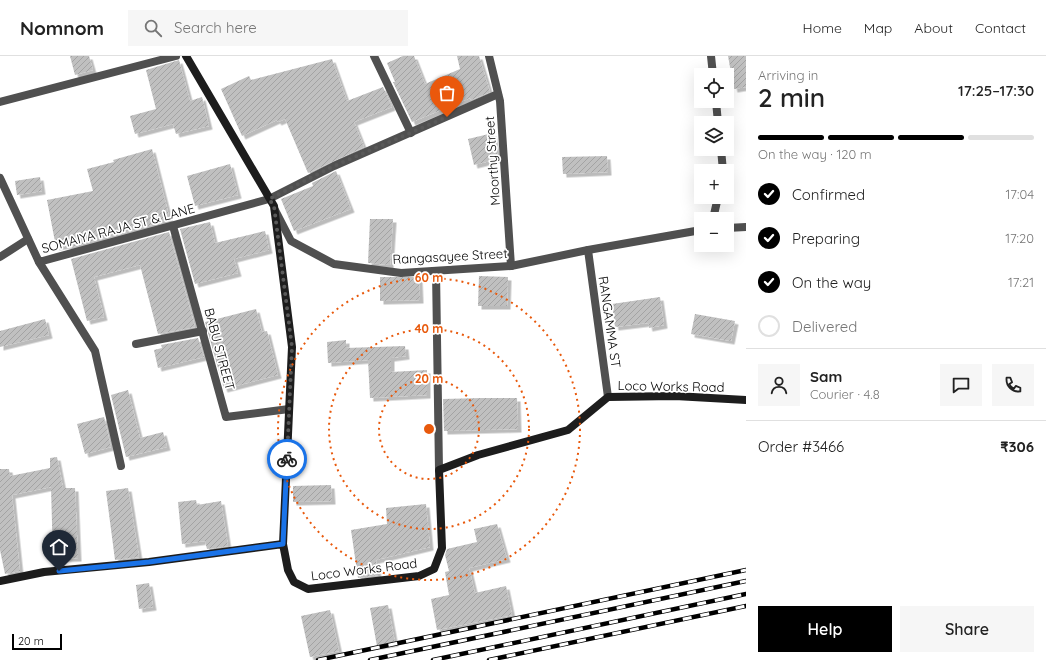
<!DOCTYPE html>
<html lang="en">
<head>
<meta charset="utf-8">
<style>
  :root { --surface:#fff; --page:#f6f6f6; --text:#222; --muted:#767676; --line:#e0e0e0; --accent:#000 }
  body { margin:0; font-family:Quicksand,sans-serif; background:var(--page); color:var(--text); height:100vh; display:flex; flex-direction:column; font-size:15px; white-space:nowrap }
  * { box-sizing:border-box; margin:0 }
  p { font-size:13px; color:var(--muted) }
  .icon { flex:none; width:22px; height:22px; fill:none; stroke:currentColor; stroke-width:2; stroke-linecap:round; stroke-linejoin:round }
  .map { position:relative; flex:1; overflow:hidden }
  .sheet { display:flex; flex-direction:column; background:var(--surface); width:300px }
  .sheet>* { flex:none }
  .fabs { position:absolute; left:694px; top:12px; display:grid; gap:8px }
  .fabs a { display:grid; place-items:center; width:40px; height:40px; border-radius:0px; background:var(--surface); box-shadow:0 4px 16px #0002; font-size:20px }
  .scale { position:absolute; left:12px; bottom:10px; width:50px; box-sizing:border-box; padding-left:4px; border:2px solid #000; border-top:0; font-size:11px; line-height:14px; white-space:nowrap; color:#000; -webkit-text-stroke:3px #fff; paint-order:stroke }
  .pin { position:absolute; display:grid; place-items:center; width:34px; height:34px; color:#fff; margin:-41px -17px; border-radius:50% 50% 50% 0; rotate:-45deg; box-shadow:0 0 4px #0007 }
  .pin .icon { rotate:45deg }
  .courier { position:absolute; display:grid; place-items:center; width:40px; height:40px; margin:-20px; border:3px solid #1a73e8; border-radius:50%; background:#fff; color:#222; box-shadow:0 1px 5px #0007 }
  .head em { font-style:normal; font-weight:600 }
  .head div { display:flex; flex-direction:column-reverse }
  .head { display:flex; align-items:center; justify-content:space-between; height:68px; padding:0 12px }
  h1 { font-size:26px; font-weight:600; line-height:30px }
  .bar { display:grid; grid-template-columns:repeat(4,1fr); gap:6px 4px; align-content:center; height:48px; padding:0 12px }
  .bar i { height:5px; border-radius:3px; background:var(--line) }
  .bar .active { background:var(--accent) }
  .bar p { grid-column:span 4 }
  .line { display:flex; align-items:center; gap:10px; padding:0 12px; border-top:1px solid var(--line) }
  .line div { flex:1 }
  .round { display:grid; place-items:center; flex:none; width:42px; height:42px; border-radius:0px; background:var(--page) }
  ol { padding:0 12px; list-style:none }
  li { display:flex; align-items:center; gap:12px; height:44px }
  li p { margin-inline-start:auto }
  li .icon { padding:4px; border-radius:50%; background:var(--accent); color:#fff; stroke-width:4 }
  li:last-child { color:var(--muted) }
  li i { width:22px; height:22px; border:2px solid var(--line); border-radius:50% }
  .action { display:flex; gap:8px; margin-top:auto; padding:8px 12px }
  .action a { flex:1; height:46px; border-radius:0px; background:var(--accent); color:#fff; font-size:16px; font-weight:600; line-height:46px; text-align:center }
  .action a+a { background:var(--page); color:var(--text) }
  header { display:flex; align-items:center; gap:24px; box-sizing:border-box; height:56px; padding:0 20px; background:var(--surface); border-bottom:1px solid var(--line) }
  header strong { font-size:19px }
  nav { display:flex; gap:22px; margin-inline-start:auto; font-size:14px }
  .search { width:280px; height:36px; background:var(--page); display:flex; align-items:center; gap:10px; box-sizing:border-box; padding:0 14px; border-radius:0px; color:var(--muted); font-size:15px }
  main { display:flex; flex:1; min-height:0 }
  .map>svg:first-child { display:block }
  .building { fill:url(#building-hatch); filter:url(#shadow) }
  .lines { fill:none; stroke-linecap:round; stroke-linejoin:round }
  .street { stroke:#505050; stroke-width:8 }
  .secondary { stroke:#1d1d1d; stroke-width:8 }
  .rail-casing { stroke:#000; stroke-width:4.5 }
  .rail { stroke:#fff; stroke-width:3; stroke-dasharray:9; stroke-linecap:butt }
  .done { stroke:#595959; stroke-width:4; stroke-dasharray:0 7.2 }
  .route { stroke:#1a73e8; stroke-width:5 }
  .ring { fill:none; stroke:#e8590c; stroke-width:2; stroke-dasharray:2 4 }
  .labels { text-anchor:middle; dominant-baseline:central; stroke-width:3.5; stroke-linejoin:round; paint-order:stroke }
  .street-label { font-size:13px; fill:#000; stroke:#fff }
  .centre { fill:#e8590c; stroke:#fff; stroke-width:2 }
  .ring-label { font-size:12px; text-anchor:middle; font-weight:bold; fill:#e8590c; stroke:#fff; stroke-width:3.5; stroke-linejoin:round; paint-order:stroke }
</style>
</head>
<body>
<header>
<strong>Nomnom</strong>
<div class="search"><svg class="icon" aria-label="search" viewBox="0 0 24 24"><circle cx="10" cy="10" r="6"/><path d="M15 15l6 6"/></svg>Search here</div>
<nav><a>Home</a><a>Map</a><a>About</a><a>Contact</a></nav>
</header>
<main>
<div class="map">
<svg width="746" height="604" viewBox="0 0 746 604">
  <defs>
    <pattern id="building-hatch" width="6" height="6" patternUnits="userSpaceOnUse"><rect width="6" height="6" fill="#c0c0c0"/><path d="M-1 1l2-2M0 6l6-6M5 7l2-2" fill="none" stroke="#a3a3a3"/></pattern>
    <filter id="shadow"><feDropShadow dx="3.5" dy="3.5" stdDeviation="0" flood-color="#0004"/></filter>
  </defs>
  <rect width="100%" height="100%" fill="#fff"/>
  <g class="building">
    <polygon points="70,0 89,0 93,14 75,19"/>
    <polygon points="403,0 414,0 425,28 460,13 457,0 479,0 490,36 471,44 470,42 412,66 393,26 395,26 387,7"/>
    <polygon points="728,0 746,0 746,31 734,33"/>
    <polygon points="332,3 347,45 383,31 392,51 354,66 364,91 308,117 285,63 278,66 277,64 242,80 221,33 249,20 251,24"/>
    <polygon points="179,4 190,45 202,41 209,70 176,78 173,68 135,78 130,60 156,53 146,14"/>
    <polygon points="493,77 498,103 474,109 468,83"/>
    <polygon points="152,93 170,164 68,192 67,189 56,191 47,144 93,135 87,113 114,106 113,104"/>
    <polygon points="607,100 608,116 563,118 562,101"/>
    <polygon points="230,108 238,139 195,150 187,120"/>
    <polygon points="336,115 351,153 294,175 281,143 313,130 312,127"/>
    <polygon points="40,121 42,135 17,139 15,125"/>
    <polygon points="370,163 393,163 390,209 368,207"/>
    <polygon points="210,166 215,187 265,175 269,194 234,203 238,217 195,228 180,173"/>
    <polygon points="169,176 195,271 158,278 140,209 94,221 104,261 87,265 71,203"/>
    <polygon points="479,220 508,221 507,250 478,250"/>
    <polygon points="380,221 419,221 420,244 380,245"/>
    <polygon points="660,241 664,269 649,272 648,267 615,271 612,248"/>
    <polygon points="256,253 262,276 267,275 278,319 224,333 205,266"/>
    <polygon points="695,258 735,265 731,285 691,278"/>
    <polygon points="45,263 49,279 0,291 0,275"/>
    <polygon points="198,282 204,301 158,312 154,294 162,292 161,289"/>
    <polygon points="346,284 346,292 405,290 406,300 391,302 391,316 427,314 427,339 370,342 368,304 328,307 327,286"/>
    <polygon points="128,334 140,382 163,376 167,391 126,401 111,339"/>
    <polygon points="482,342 517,342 518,373 444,375 443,343"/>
    <polygon points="104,361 111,391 85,398 77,368"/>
    <polygon points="57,401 63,432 75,432 78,502 53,503 51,431 12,439 20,515 5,518 0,494 0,413 9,413 10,420 50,412 50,402"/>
    <polygon points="331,429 332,445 293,446 293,430"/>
    <polygon points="128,432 139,501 115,504 106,435"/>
    <polygon points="196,444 197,449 221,445 228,490 207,493 205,485 182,488 178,446"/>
    <polygon points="426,448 430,491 376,504 378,519 358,522 351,474 387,468 386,452"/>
    <polygon points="497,468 507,503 469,512 475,537 506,530 512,559 437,574 431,543 449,539 445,516 449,515 445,499 447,493 477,486 474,473"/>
    <polygon points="149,527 153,551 139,553 136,529"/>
    <polygon points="388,549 395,587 377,590 370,552"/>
    <polygon points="330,554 339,595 310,601 301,560"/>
  </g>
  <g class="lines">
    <g class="street">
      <polyline points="374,0 411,77"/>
      <polyline points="489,0 500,45 511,210"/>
      <polyline points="711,0 713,19"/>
      <polyline points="716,45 718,67"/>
      <polyline points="0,46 176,0"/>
      <polyline points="721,93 723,115"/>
      <polyline points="0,122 39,206 269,143 334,110 498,38"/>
      <polyline points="275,154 291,185 334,208 401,217 511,210 588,194 701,174"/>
      <polyline points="713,163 718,141"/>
      <polyline points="173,170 226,361 289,353"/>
      <polyline points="727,172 746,171"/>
      <polyline points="588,194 608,341"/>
      <polyline points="0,201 28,183"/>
      <polyline points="39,206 95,295 121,410"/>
      <polyline points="436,215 439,414"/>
      <polyline points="136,288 203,275"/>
    </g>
    <g class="secondary">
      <polyline points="186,0 274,150 292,291 283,488"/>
      <polyline points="0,525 44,516 149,506 283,488 288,514 294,526 308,533 419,520 434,513 442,492 439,414 478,399 568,374 608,341 675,340 746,344"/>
    </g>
    <g class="rail-casing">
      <g id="rail">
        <polyline points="318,604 746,514"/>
        <polyline points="370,604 746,525"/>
        <polyline points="433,604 746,538"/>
        <polyline points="489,604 746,550"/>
      </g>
    </g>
    <use href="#rail" class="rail"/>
  </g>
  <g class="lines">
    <polyline class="done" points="287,403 292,291 274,150 269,143 334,110 447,61"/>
    <polyline class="route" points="59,515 149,506 283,488 287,403"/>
  </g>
  <g class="ring">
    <circle cx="429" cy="373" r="50"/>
    <circle cx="429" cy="373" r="100"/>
    <circle cx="429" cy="373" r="151"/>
  </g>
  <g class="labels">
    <g class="street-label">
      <text transform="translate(492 105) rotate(-94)">Moorthy Street</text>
      <text transform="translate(118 172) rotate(-15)">SOMAIYA RAJA ST &amp; LANE</text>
      <text transform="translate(450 200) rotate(-3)">Rangasayee Street</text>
      <text transform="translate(610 266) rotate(82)">RANGAMMA ST</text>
      <text transform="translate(220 293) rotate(75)">BABU STREET</text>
      <text transform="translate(671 330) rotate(1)">Loco Works Road</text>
      <text transform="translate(364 513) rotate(-7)">Loco Works Road</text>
    </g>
  </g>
  <circle cx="429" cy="373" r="6" class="centre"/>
  <g class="ring-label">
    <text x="429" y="226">60 m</text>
    <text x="429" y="277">40 m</text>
    <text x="429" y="327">20 m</text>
  </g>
</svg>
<div class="fabs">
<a><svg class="icon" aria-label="locate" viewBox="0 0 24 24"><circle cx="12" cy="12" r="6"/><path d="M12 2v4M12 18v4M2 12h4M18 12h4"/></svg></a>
<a><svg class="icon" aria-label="layers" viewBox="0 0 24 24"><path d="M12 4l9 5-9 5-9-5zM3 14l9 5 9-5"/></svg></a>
<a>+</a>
<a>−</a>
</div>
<div class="scale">20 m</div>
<div class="pin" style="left:447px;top:61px;background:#ea580c"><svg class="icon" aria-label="bag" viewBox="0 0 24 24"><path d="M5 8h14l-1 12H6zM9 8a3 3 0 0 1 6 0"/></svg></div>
<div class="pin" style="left:59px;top:515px;background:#1f2937"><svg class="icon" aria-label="home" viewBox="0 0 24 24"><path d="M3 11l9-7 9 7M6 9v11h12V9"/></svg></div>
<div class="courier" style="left:287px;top:403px"><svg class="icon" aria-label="bike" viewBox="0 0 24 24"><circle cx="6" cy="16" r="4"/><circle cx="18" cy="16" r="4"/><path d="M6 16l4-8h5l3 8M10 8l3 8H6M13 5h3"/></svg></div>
</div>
<section class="sheet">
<div class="head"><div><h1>2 min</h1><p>Arriving in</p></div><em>17:25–17:30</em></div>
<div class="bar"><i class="active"></i><i class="active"></i><i class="active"></i><i></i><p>On the way · 120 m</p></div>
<ol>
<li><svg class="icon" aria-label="check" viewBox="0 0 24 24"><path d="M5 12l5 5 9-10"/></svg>Confirmed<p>17:04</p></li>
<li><svg class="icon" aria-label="check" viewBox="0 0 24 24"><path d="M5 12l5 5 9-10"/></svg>Preparing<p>17:20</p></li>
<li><svg class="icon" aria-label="check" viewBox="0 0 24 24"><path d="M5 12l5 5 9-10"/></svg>On the way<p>17:21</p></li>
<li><i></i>Delivered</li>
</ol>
<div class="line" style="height:72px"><a class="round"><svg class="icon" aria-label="person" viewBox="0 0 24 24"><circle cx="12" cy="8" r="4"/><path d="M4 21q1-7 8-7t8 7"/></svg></a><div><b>Sam</b><p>Courier · 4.8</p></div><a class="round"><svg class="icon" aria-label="chat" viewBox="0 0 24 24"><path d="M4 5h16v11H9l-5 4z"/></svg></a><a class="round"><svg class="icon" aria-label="phone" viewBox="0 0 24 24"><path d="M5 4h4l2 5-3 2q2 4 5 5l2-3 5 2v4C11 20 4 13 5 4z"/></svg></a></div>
<div class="line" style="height:52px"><div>Order #3466</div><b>₹306</b></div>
<div class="action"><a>Help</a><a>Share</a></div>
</section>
</main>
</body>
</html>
